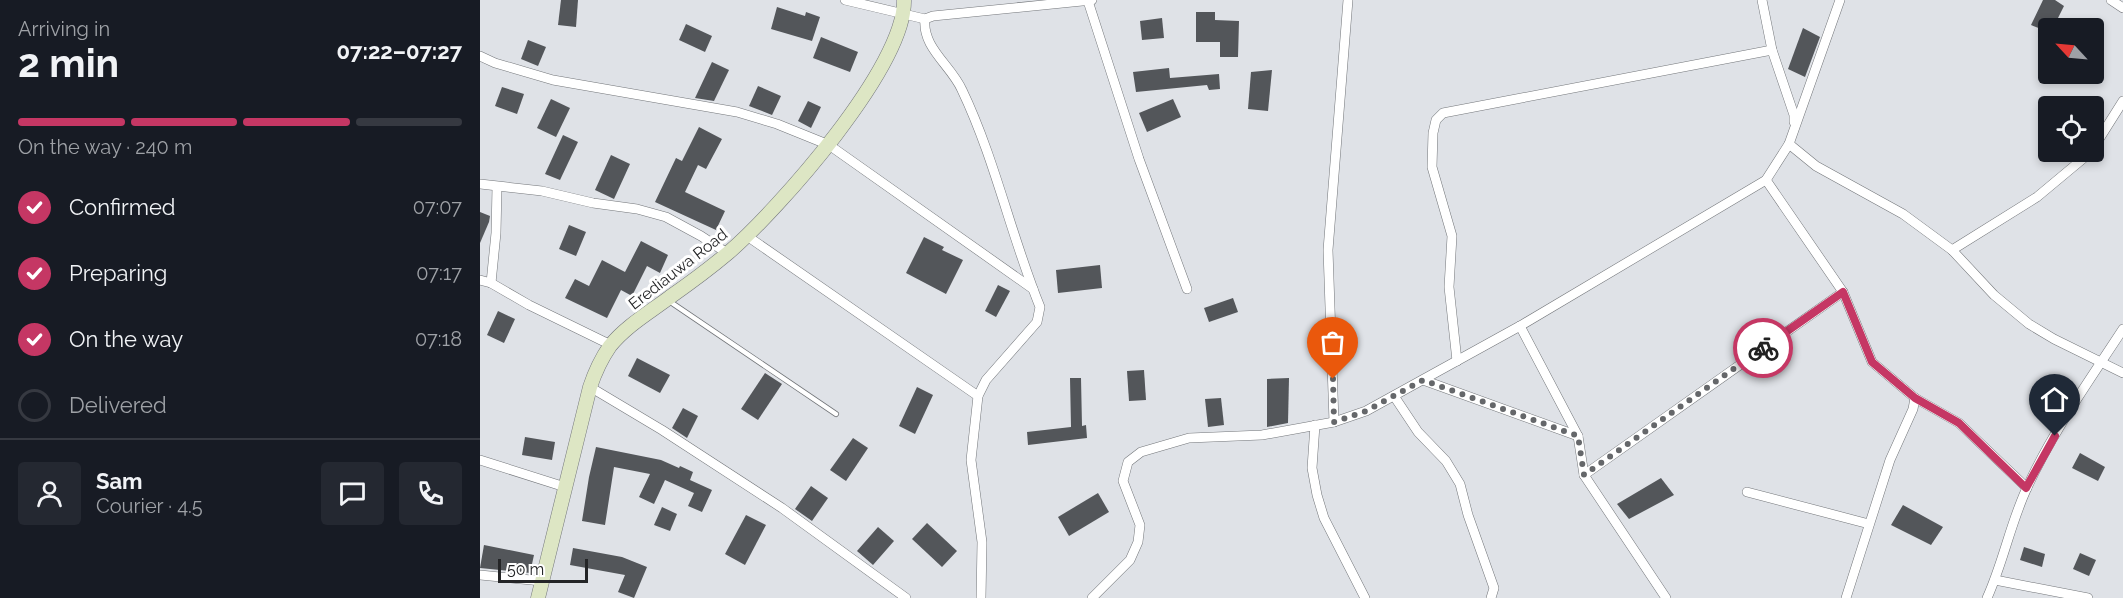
<!DOCTYPE html>
<html lang="en">
<head>
<meta charset="utf-8">
<style>
  :root { --surface:#171b24; --page:#242831; --text:#f1f3f6; --muted:#9ea1a6; --line:#363941; --accent:#c53764 }
  body { margin:0; font-family:Raleway,sans-serif; background:var(--page); color:var(--text); height:100vh; display:flex; flex-direction:column; font-size:22px; white-space:nowrap }
  * { box-sizing:border-box; margin:0 }
  p { font-size:20px; color:var(--muted) }
  .icon { flex:none; width:33px; height:33px; fill:none; stroke:currentColor; stroke-width:2; stroke-linecap:round; stroke-linejoin:round }
  .map { position:relative; flex:1; overflow:hidden }
  .details { display:flex; flex-direction:column; background:var(--surface); width:480px }
  .details>* { flex:none }
  .needle { width:39px; rotate:296deg }
  .controls { position:absolute; left:1558px; top:18px; display:grid; gap:12px }
  .controls a { display:grid; place-items:center; width:66px; height:66px; border-radius:6px; background:var(--surface); box-shadow:0 3px 9px #0003; font-size:30px }
  .scale { position:absolute; left:18px; bottom:15px; width:90px; box-sizing:border-box; padding-left:6px; border:3px solid #242527; border-top:0; font-size:16px; line-height:21px; white-space:nowrap; color:#242527; -webkit-text-stroke:4px #fff; paint-order:stroke }
  .pin { position:absolute; display:grid; place-items:center; width:51px; height:51px; color:#fff; margin:-62px -26px; border-radius:50% 50% 50% 0; rotate:-45deg; box-shadow:0 0 6px #0007 }
  .pin .icon { rotate:45deg }
  .courier { position:absolute; display:grid; place-items:center; width:60px; height:60px; margin:-30px; border:4px solid #c53764; border-radius:50%; background:#fff; color:#222; box-shadow:0 2px 8px #0007 }
  .overview em { font-style:normal; font-weight:700 }
  .overview div { display:flex; flex-direction:column-reverse }
  .overview { display:flex; align-items:center; justify-content:space-between; height:102px; padding:0 18px }
  h1 { font-size:39px; font-weight:700; line-height:45px }
  .bar { display:grid; grid-template-columns:repeat(4,1fr); gap:9px 6px; align-content:center; height:72px; padding:0 18px }
  .bar i { height:8px; border-radius:4px; background:var(--line) }
  .bar .active { background:var(--accent) }
  .bar p { grid-column:span 4 }
  .line { display:flex; align-items:center; gap:15px; padding:0 18px; border-top:2px solid var(--line) }
  .line div { flex:1 }
  .round { display:grid; place-items:center; flex:none; width:63px; height:63px; border-radius:6px; background:var(--page) }
  ol { padding:0 18px; list-style:none }
  li { display:flex; align-items:center; gap:18px; height:66px }
  li p { margin-inline-start:auto }
  li .icon { padding:6px; border-radius:50%; background:var(--accent); color:#fff; stroke-width:4 }
  li:last-child { color:var(--muted) }
  li i { width:33px; height:33px; border:3px solid var(--line); border-radius:50% }
  main { display:flex; flex:1; min-height:0 }
  .map>svg:first-child { display:block }
  .building { fill:#53565a }
  .lines { fill:none; stroke-linecap:round; stroke-linejoin:round }
  .lane-casing { stroke:#73767a; stroke-width:6 }
  .street-casing { stroke:#73767a; stroke-width:10 }
  .secondary-casing { stroke:#73767a; stroke-width:15 }
  .lane { stroke:#fff; stroke-width:4.5 }
  .street { stroke:#fff; stroke-width:9 }
  .secondary { stroke:#dde6c4; stroke-width:14 }
  .done { stroke:#65676a; stroke-width:6; stroke-dasharray:0 10.8 }
  .route { stroke:#c53764; stroke-width:8 }
  .labels { text-anchor:middle; dominant-baseline:central; stroke-width:6; stroke-linejoin:round; paint-order:stroke }
  .street-label { font-size:16px; fill:#242527; stroke:#fff }
</style>
</head>
<body>
<main>
<section class="details">
<div class="overview"><div><h1>2 min</h1><p>Arriving in</p></div><em>07:22–07:27</em></div>
<div class="bar"><i class="active"></i><i class="active"></i><i class="active"></i><i></i><p>On the way · 240 m</p></div>
<ol>
<li><svg class="icon" aria-label="check" viewBox="0 0 24 24"><path d="M5 12l5 5 9-10"/></svg>Confirmed<p>07:07</p></li>
<li><svg class="icon" aria-label="check" viewBox="0 0 24 24"><path d="M5 12l5 5 9-10"/></svg>Preparing<p>07:17</p></li>
<li><svg class="icon" aria-label="check" viewBox="0 0 24 24"><path d="M5 12l5 5 9-10"/></svg>On the way<p>07:18</p></li>
<li><i></i>Delivered</li>
</ol>
<div class="line" style="height:108px"><a class="round"><svg class="icon" aria-label="person" viewBox="0 0 24 24"><circle cx="12" cy="8" r="4"/><path d="M4 21q1-7 8-7t8 7"/></svg></a><div><b>Sam</b><p>Courier · 4.5</p></div><a class="round"><svg class="icon" aria-label="chat" viewBox="0 0 24 24"><path d="M4 5h16v11H9l-5 4z"/></svg></a><a class="round"><svg class="icon" aria-label="phone" viewBox="0 0 24 24"><path d="M5 4h4l2 5-3 2q2 4 5 5l2-3 5 2v4C11 20 4 13 5 4z"/></svg></a></div>
</section>
<div class="map">
<svg width="1643" height="598" viewBox="0 0 1643 598">
  <rect width="100%" height="100%" fill="#dfe2e7"/>
  <g class="building">
    <polygon points="81,0 98,0 96,27 78,25"/>
    <polygon points="1563,0 1575,0 1584,6 1573,28 1569,28 1569,32 1551,25"/>
    <polygon points="297,7 325,16 326,12 340,17 332,41 291,29"/>
    <polygon points="716,12 735,12 735,20 759,21 758,57 740,57 740,42 716,42"/>
    <polygon points="682,18 684,38 662,40 660,21"/>
    <polygon points="206,24 232,36 225,52 199,40"/>
    <polygon points="1323,28 1340,37 1325,77 1308,69"/>
    <polygon points="341,37 378,52 370,72 333,58"/>
    <polygon points="48,40 66,47 58,66 41,59"/>
    <polygon points="232,62 249,70 234,101 215,98"/>
    <polygon points="689,68 690,78 739,74 740,89 729,90 727,85 656,92 653,72"/>
    <polygon points="792,70 788,111 768,109 771,72"/>
    <polygon points="278,86 301,96 292,115 269,106"/>
    <polygon points="22,87 44,94 37,114 15,106"/>
    <polygon points="71,99 90,108 76,137 57,128"/>
    <polygon points="693,99 701,117 667,132 659,113"/>
    <polygon points="328,101 341,107 331,128 318,121"/>
    <polygon points="219,127 242,139 226,169 218,165 205,192 245,211 236,230 175,202 196,158 202,161"/>
    <polygon points="83,135 98,142 80,180 65,174"/>
    <polygon points="131,155 150,164 134,199 115,190"/>
    <polygon points="0,212 10,216 9,222 0,243"/>
    <polygon points="89,225 106,232 96,256 79,249"/>
    <polygon points="444,237 464,247 462,250 483,260 466,294 426,273"/>
    <polygon points="161,241 188,255 180,273 167,266 152,296 141,290 127,318 85,298 95,279 109,286 122,260 145,272"/>
    <polygon points="620,265 622,288 578,293 576,270"/>
    <polygon points="518,285 530,291 516,317 505,311"/>
    <polygon points="753,298 758,312 729,322 724,308"/>
    <polygon points="18,311 35,319 24,343 7,335"/>
    <polygon points="157,358 190,375 180,393 148,376"/>
    <polygon points="664,370 666,400 649,401 647,371"/>
    <polygon points="285,373 302,384 278,420 261,409"/>
    <polygon points="590,378 601,378 602,426 606,425 607,438 548,445 547,432 591,427"/>
    <polygon points="809,378 808,423 787,427 787,379"/>
    <polygon points="437,387 453,395 435,434 419,426"/>
    <polygon points="741,398 744,425 728,427 725,399"/>
    <polygon points="203,408 218,416 207,438 192,428"/>
    <polygon points="45,437 75,442 72,460 42,455"/>
    <polygon points="373,438 388,448 366,481 350,470"/>
    <polygon points="116,447 181,460 199,468 200,466 213,472 210,480 232,490 222,512 208,506 214,493 185,480 174,504 159,497 170,474 134,467 125,525 102,521 109,477"/>
    <polygon points="1600,453 1625,467 1618,481 1592,468"/>
    <polygon points="1181,478 1194,495 1149,519 1137,504"/>
    <polygon points="331,486 348,498 332,521 315,509"/>
    <polygon points="618,493 629,512 589,536 578,517"/>
    <polygon points="1423,505 1463,527 1451,545 1411,525"/>
    <polygon points="182,507 197,514 190,531 174,525"/>
    <polygon points="266,515 286,525 265,565 245,554"/>
    <polygon points="447,523 477,551 462,567 432,539"/>
    <polygon points="398,527 414,541 393,565 377,551"/>
    <polygon points="4,545 54,555 50,573 0,568"/>
    <polygon points="1544,547 1565,554 1562,567 1540,560"/>
    <polygon points="93,548 142,557 167,567 154,598 138,592 145,575 90,565"/>
    <polygon points="1600,553 1616,560 1609,576 1593,569"/>
  </g>
  <g class="lines">
    <g class="lane-casing">
      <polyline id="lane" points="189,301 356,414"/>
    </g>
    <g class="street-casing">
      <g id="street">
        <polyline points="365,0 445,19 453,16 612,0"/>
        <polyline points="1282,0 1292,50 1314,115 1314,122"/>
        <polyline points="1631,0 1643,8"/>
        <polyline points="608,1 659,159 707,289"/>
        <path d="M445 19C442 48 471 65 482 90 515 159 531 236 560 307L557 322 506 380 498 396 491 460 502 542 501 598"/>
        <polyline points="0,56 15,63 73,80 257,112 297,124 349,145 553,289"/>
        <polyline points="1309,144 1336,166 1423,214 1472,250 1514,295 1549,324 1574,339 1643,373"/>
        <polyline points="1614,147 1643,101"/>
        <polyline points="1286,180 1363,292 1392,362 1435,398 1479,423 1547,488"/>
        <polyline points="0,184 62,191 113,203 157,209 186,217 221,236 247,253"/>
        <polyline points="267,236 498,396"/>
        <polyline points="1472,250 1557,197 1611,152"/>
        <polyline points="0,280 11,283 49,305 131,345"/>
        <polyline points="11,283 16,233 17,187"/>
        <polyline points="1040,326 1098,436 1104,475 1186,598"/>
        <polyline points="977,361 969,287 972,236 952,167 953,133 956,120 963,113 1292,50"/>
        <polyline points="943,380 1098,436"/>
        <polyline points="110,387 182,430 302,508 426,598"/>
        <polyline points="914,396 938,432 966,461 980,484 988,515 1014,588 1011,598"/>
        <polyline points="854,422 848,250 868,0"/>
        <polyline points="835,425 832,468 837,495 844,518 885,598"/>
        <polyline points="0,460 85,487"/>
        <polyline points="1104,475 1363,292"/>
        <polyline points="1267,492 1389,524"/>
        <polyline points="0,575 62,581"/>
        <polyline points="1515,580 1608,598"/>
        <polyline points="612,598 650,560 658,542 660,525 643,481 648,462 661,452 709,438 782,435 854,422 886,411 1040,326 1286,180 1309,144 1360,0"/>
        <polyline points="1366,598 1410,460 1433,409 1435,398"/>
        <path d="M1507 598C1523 563 1530 525 1546 490 1571 434 1609 381 1643 329"/>
      </g>
    </g>
    <g class="secondary-casing">
      <path id="secondary" d="M58 598 110 387C115 372 121 359 130 346 146 326 170 312 190 297 210 283 229 269 248 253 298 210 426 66 424 0"/>
    </g>
    <use href="#lane" class="lane"/>
    <use href="#street" class="street"/>
    <use href="#secondary" class="secondary"/>
  </g>
  <g class="lines">
    <polyline class="done" points="853,379 854,422 886,411 943,380 1098,436 1104,475 1283,348"/>
    <polyline class="route" points="1283,348 1363,292 1392,362 1435,398 1479,423 1546,488 1575,436"/>
  </g>
  <g class="labels">
    <g class="street-label">
      <text transform="translate(198 269) rotate(-38)">Erediauwa Road</text>
    </g>
  </g>
</svg>
<div class="controls">
<a><svg class="needle" viewBox="-14 -14 28 28"><path d="M0-13l5 13h-10z" fill="#e53935"/><path d="M0 13l5-13h-10z" fill="#9ea1a6"/></svg></a>
<a><svg class="icon" aria-label="locate" viewBox="0 0 24 24"><circle cx="12" cy="12" r="6"/><path d="M12 2v4M12 18v4M2 12h4M18 12h4"/></svg></a>
</div>
<div class="scale">50 m</div>
<div class="pin" style="left:853px;top:379px;background:#ea580c"><svg class="icon" aria-label="bag" viewBox="0 0 24 24"><path d="M5 8h14l-1 12H6zM9 8a3 3 0 0 1 6 0"/></svg></div>
<div class="pin" style="left:1575px;top:436px;background:#1f2937"><svg class="icon" aria-label="home" viewBox="0 0 24 24"><path d="M3 11l9-7 9 7M6 9v11h12V9"/></svg></div>
<div class="courier" style="left:1283px;top:348px"><svg class="icon" aria-label="bike" viewBox="0 0 24 24"><circle cx="6" cy="16" r="4"/><circle cx="18" cy="16" r="4"/><path d="M6 16l4-8h5l3 8M10 8l3 8H6M13 5h3"/></svg></div>
</div>
</main>
</body>
</html>
